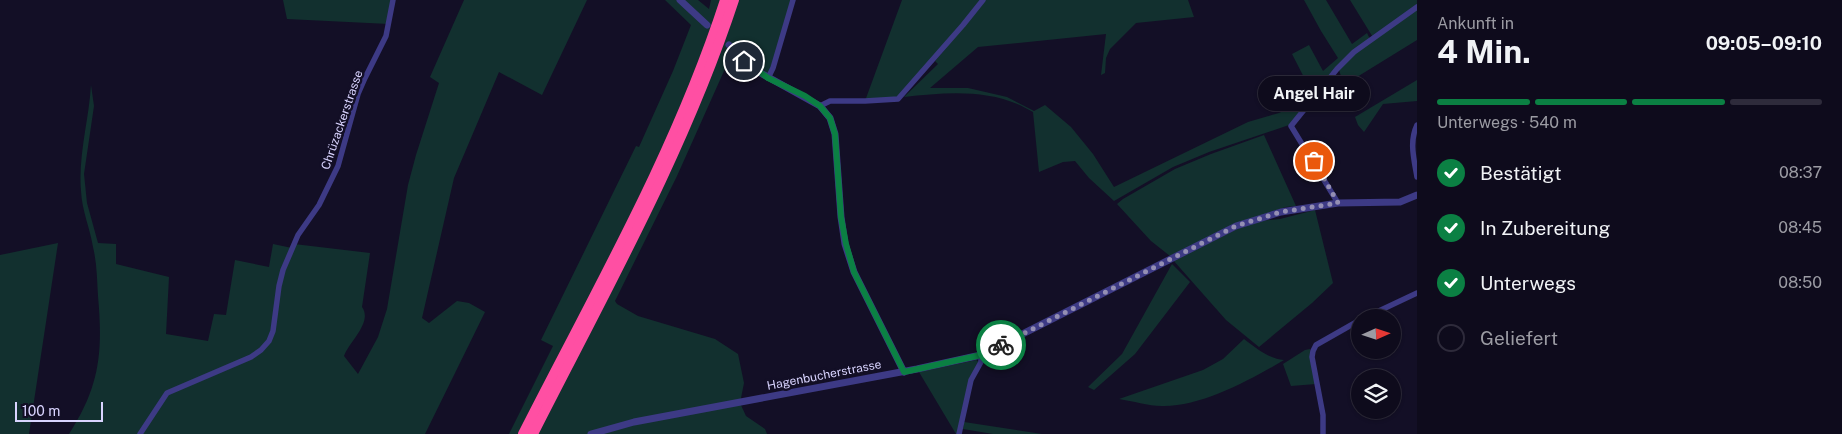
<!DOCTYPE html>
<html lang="de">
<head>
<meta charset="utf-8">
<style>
  :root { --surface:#0e0b1c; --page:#171425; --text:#f1f3f6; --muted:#9b9ba3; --line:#2e2b3b; --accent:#0b8043 }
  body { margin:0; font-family:"Public Sans",sans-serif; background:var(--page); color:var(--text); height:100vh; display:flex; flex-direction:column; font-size:19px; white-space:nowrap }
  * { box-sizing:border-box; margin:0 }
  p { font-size:16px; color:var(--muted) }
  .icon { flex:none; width:28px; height:28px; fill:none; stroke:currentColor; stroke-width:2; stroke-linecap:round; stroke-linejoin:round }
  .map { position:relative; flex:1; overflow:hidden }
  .details { display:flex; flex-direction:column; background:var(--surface); width:425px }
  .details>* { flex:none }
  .needle { width:32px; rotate:87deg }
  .fabs { position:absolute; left:1351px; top:309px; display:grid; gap:10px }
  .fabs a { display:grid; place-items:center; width:50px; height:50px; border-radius:50%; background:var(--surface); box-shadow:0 1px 4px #0004,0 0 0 1px var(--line); font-size:25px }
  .scale { position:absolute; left:15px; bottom:12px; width:88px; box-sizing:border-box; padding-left:5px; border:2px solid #d9d4ff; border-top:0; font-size:14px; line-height:18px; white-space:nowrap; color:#d9d4ff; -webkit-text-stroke:4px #130f26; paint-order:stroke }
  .pin { position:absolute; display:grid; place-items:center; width:42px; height:42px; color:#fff; margin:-21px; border:2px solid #fff; border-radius:50%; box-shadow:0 1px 5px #0007 }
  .courier { position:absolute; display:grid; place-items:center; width:50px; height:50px; margin:-25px; border:4px solid #0b8043; border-radius:50%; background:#fff; color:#222; box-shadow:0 1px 6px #0007 }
  .bubble { position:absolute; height:35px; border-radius:18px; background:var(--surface); box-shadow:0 1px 4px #0004,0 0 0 1px var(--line); font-size:16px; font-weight:700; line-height:35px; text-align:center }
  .summary em { font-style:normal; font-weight:700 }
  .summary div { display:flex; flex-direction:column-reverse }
  .summary { display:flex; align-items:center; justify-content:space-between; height:85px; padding:0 20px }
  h1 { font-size:32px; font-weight:700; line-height:38px }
  .bar { display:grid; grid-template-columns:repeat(4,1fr); gap:8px 5px; align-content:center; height:60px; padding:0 20px }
  .bar i { height:6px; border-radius:4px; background:var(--line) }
  .bar .active { background:var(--accent) }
  .bar p { grid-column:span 4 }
  ol { padding:0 20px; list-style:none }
  li { display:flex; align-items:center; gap:15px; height:55px }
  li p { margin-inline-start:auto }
  li .icon { padding:5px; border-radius:50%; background:var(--accent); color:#fff; stroke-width:4 }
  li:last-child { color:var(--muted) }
  li i { width:28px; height:28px; border:2px solid var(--line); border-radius:50% }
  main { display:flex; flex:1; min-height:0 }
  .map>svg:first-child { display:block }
  .green { fill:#12302f }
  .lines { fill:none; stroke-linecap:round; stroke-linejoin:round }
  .minor { stroke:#3d3a85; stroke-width:5.5 }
  .tertiary { stroke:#3d3a85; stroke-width:7 }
  .motorway { stroke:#ff4fa3; stroke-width:10 }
  .done { stroke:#948fb3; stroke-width:5; stroke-dasharray:0 9 }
  .route { stroke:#0b8043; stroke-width:6 }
  .labels { text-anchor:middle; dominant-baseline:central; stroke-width:5; stroke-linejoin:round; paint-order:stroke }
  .street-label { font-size:12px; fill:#d9d4ff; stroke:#130f26 }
</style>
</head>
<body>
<main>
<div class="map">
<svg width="1417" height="434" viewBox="0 0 1417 434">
  <rect width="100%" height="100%" fill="#130f26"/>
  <g class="green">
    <polygon points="283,0 393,0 389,24 287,19"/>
    <path d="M464 0H587L542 95 499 72 454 178 422 318 429 323 457 301 469 303 485 312 425 434H69C100 386 103 352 98 296 97 280 97 263 93 247 90 228 82 211 81 191 78 155 89 120 91 85L94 106 84 174 87 203 98 243 116 244V264L169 277 166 334 208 341 214 314 226 315 235 260 269 267 273 244 292 248 294 244 370 253 362 307C373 322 349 342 344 356L358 374 378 337 387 309 408 185 416 155 439 83 430 77Z"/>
    <polygon points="665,0 698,0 709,9 711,0 793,0 768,78 737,53 724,71 677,176 615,301 617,304 638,316 715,339 738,354 744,383 740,403 746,416 765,429 767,434 509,434 553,346 541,340 636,146 639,147 673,71 691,25"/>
    <path d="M902 0H1188L1194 17 1136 23 1110 49 1106 58 1105 73 1101 75 1106 34 978 47 930 88H968L1007 97 1034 111 1045 105 1071 127 1093 154 1114 187 1248 122 1279 113 1296 105 1311 91 1292 54 1309 45 1323 71 1338 58 1321 31 1304 0H1326L1352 44 1367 33 1370 39 1354 52 1289 125 1209 152 1173 167 1114 201 1089 178 1075 161 1063 162 1039 172 1033 112C994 88 948 92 904 97L938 64 935 61 948 46 898 99 865 101Z"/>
    <polygon points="1350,0 1417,0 1417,40 1344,85 1339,70 1354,54 1374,39"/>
    <polygon points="1417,80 1417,101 1383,104 1364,132 1358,125 1355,117"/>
    <polygon points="1264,135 1296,206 1286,207 1271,212 1170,256 1151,241 1117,204 1123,199 1175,169 1211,154"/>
    <polygon points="1315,210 1333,283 1312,303 1259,347 1226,320 1173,260 1237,229 1259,221 1280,219"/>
    <polygon points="58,243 29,434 0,434 0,255"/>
    <polygon points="1172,264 1190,282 1135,354 1094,390 1088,387 1122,354"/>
    <path d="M1244 339C1257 349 1268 358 1284 360 1252 379 1201 407 1162 406 1148 406 1133 401 1119 399L1203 370 1223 359Z"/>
    <polygon points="1310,349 1316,384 1291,386 1283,364 1305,350"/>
    <polygon points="976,360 979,362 958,434 956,434 919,372"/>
    <polygon points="964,422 1042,434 993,434 963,429"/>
  </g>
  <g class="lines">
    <g class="minor">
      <polyline points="768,78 773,68 793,0"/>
      <polyline points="820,106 830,101 865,101 898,99 963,25 983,0"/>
      <path d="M1417 125C1409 142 1414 159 1417 177"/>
      <polyline points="1338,203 1291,126 1337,69 1354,52 1417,7"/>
      <polyline points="1364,318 1417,293"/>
      <polyline points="140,434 167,393 251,357 261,350 269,341 273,331 279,286 283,270 298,235 319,205 338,166 358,94 365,78 386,36 393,0"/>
      <polyline points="959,434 971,380 981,362 981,355"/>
      <polyline points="1323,434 1323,415 1312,357 1313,351 1316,345 1360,320"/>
    </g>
    <g class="tertiary">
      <polyline points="680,0 707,25"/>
      <polyline points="729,45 757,71 820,106 830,118 835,134 841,217 845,244 854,272 904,372"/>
      <polyline points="591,434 634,422 917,369 981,355 1236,226 1281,212 1338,203 1400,202 1417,195"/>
    </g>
    <g class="motorway">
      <path d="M523 434C595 292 676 152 725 0"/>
      <path d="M533 434C605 292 684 152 734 0"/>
    </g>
  </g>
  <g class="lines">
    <polyline class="done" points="1001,345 1236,226 1281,212 1338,203 1314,161"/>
    <polyline class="route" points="744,61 768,78 805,96 820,106 830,118 835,134 841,217 846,244 854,272 904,372 981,355 1001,345"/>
  </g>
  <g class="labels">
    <g class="street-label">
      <text transform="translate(342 120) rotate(-71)">Chrüzackerstrasse</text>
      <text transform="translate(824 375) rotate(-11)">Hagenbucherstrasse</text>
    </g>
  </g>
</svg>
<div class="fabs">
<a><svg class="needle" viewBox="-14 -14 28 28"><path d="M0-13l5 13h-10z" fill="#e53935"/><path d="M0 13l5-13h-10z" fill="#9b9ba3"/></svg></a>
<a><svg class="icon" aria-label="layers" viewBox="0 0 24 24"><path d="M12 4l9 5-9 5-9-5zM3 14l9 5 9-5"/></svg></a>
</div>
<div class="scale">100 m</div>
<div class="pin" style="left:1314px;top:161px;background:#ea580c"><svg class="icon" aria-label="bag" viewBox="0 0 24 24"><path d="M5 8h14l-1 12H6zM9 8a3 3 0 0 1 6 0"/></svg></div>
<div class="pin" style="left:744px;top:61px;background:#1f2937"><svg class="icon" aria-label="home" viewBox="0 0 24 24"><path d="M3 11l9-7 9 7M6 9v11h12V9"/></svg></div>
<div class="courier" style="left:1001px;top:345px"><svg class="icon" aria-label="bike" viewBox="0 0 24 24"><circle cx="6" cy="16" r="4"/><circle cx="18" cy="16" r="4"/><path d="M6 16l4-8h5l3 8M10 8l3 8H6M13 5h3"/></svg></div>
<div class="bubble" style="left:1258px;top:76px;width:112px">Angel Hair</div>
</div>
<section class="details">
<div class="summary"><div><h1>4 Min.</h1><p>Ankunft in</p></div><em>09:05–09:10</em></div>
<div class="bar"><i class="active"></i><i class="active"></i><i class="active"></i><i></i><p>Unterwegs · 540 m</p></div>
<ol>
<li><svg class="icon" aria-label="check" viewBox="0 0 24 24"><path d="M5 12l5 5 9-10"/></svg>Bestätigt<p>08:37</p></li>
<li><svg class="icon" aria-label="check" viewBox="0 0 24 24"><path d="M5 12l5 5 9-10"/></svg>In Zubereitung<p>08:45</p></li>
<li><svg class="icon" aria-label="check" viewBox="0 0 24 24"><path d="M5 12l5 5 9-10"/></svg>Unterwegs<p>08:50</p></li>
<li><i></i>Geliefert</li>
</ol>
</section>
</main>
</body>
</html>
